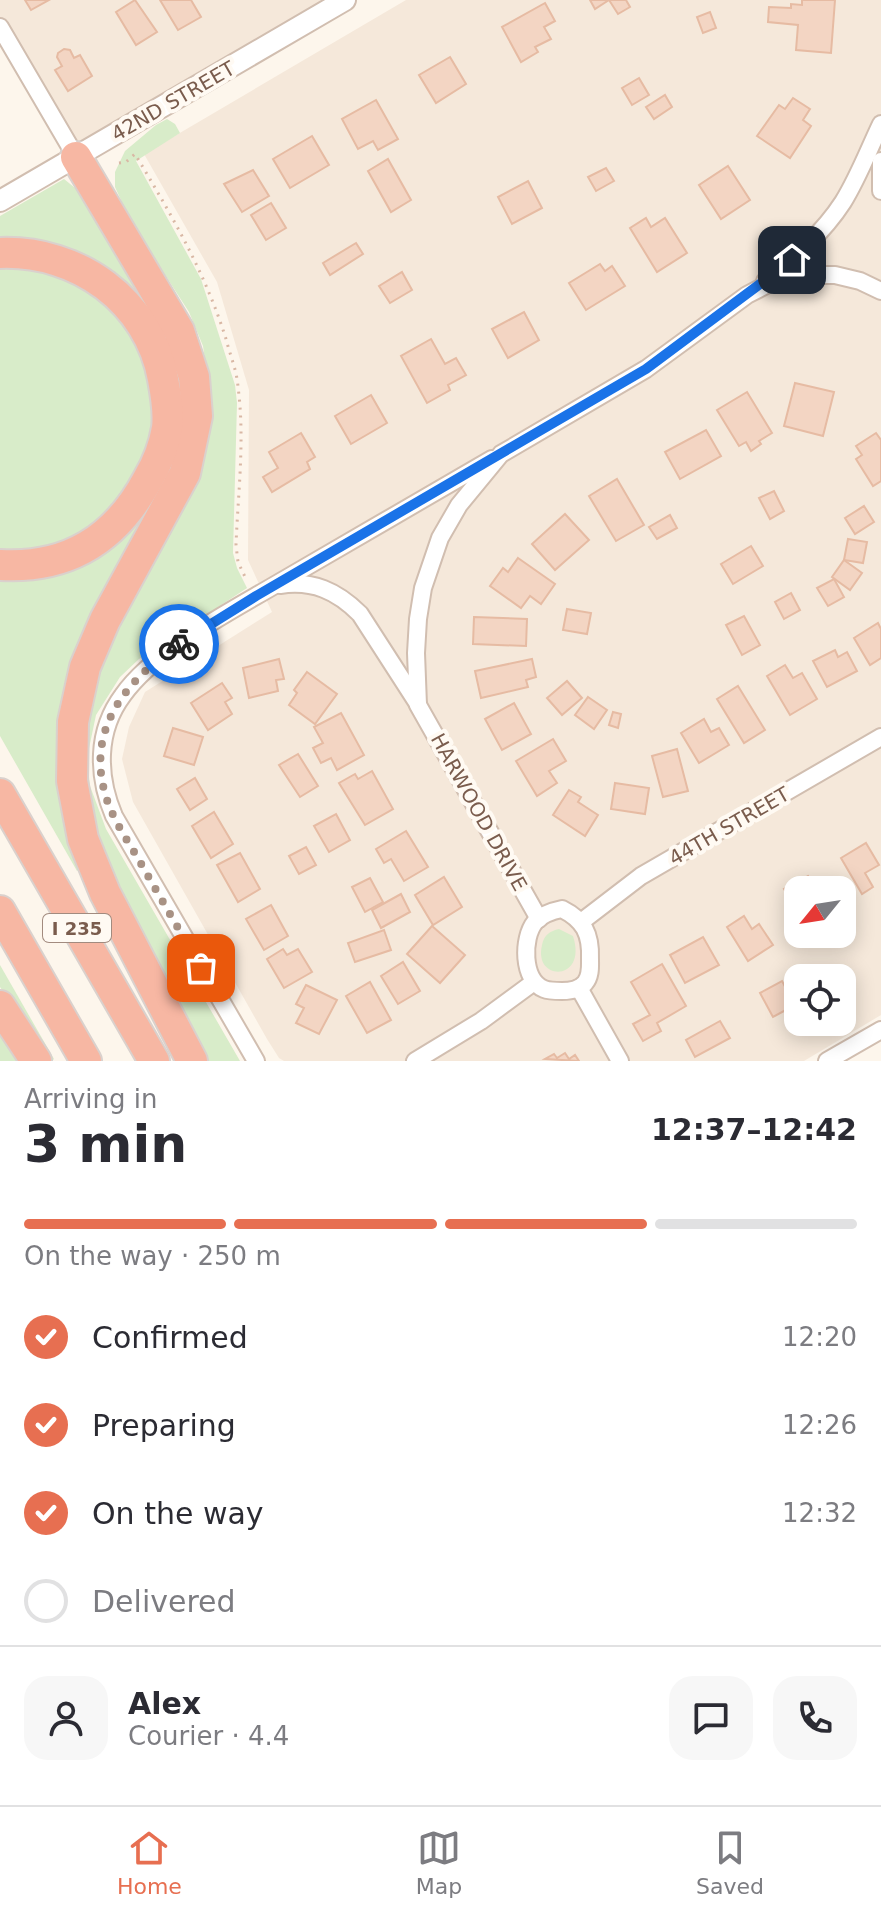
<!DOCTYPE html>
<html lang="en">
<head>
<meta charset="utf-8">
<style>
  :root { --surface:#fff; --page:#f7f7f7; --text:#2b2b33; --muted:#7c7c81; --line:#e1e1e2; --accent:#e76f51 }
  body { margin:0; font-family:"DejaVu Sans",sans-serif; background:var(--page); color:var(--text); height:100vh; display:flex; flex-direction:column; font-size:30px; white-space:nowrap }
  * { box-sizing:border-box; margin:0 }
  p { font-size:26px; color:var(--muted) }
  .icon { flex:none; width:44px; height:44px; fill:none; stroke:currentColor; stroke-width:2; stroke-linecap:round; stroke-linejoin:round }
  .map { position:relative; height:1061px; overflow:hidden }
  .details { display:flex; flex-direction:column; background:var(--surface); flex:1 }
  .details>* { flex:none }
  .needle { width:52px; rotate:240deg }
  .buttons { position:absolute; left:784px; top:876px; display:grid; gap:16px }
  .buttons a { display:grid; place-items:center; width:72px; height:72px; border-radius:16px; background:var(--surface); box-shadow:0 4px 20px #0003; font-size:40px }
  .pin { position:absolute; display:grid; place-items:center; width:68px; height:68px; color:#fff; margin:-34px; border-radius:16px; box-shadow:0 4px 12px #0006 }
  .courier { position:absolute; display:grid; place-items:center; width:80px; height:80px; margin:-40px; border:6px solid #1a73e8; border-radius:50%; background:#fff; color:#222; box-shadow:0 2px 10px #0007 }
  .overview em { font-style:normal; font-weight:700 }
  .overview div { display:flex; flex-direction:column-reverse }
  .overview { display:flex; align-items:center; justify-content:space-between; height:136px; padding:0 24px }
  h1 { font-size:52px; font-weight:700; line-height:60px }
  .bar { display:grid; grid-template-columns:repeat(4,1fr); gap:12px 8px; align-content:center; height:96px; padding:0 24px }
  .bar i { height:10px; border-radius:6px; background:var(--line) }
  .bar .selected { background:var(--accent) }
  .bar p { grid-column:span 4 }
  .line { display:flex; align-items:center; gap:20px; padding:0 24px; border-top:2px solid var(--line) }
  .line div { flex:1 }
  .round { display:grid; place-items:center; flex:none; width:84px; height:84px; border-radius:24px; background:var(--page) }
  ol { padding:0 24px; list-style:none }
  li { display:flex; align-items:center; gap:24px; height:88px }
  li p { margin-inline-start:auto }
  li .icon { padding:8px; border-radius:50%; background:var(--accent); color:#fff; stroke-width:4 }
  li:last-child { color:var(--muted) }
  li i { width:44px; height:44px; border:4px solid var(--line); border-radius:50% }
  .menu { display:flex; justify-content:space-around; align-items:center; height:112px; border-top:2px solid var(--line); background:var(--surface); font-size:22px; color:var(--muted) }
  .menu a { display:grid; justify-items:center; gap:4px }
  .menu .selected { color:var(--accent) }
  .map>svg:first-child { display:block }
  .residential { fill:#f5e8da; fill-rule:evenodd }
  .green { fill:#d8ecc9 }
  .building { fill:#f3d5c3; stroke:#e6bba3; stroke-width:2 }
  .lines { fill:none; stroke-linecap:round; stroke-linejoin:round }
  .minor-casing { stroke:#d1beb0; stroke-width:20 }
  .tertiary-casing { stroke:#d1beb0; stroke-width:24 }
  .motorway-casing { stroke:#dad1cd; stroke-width:34 }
  .path { stroke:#d9b8a5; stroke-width:3; stroke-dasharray:2 6; stroke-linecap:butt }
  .minor { stroke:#fff; stroke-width:16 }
  .tertiary { stroke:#fff; stroke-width:20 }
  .motorway { stroke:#f7b7a3; stroke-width:30 }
  .done { stroke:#a89285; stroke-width:8; stroke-dasharray:0 14.4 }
  .route { stroke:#1a73e8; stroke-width:10 }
  .labels { text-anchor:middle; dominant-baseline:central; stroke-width:8; stroke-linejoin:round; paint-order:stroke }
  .shield { fill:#fffaf3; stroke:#a28b7f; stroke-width:2 }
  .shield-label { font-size:18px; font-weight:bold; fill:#7a5c4d }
  .street-label { font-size:20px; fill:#7a5c4d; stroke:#fffaf3 }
</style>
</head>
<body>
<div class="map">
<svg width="881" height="1061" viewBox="0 0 881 1061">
  <rect width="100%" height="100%" fill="#fdf6ec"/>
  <g class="residential">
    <polygon points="0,0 344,0 76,157 0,27"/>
    <path d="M406 0H881V1015L804 1061H284L279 1058 267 1039 133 802 122 759 129 727 145 692 272 612 248 560 249 390 217 282 144 154ZM798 890H842V934H798ZM798 978H842V1022H798Z"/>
  </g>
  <g class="green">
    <polygon points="167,119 175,124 180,133 136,161 201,279 235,385 237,403 233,553 237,568 247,588 139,659 120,677 96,715 87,758 90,786 106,829 240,1061 200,1061 97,850 81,762 95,668 198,478 208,441 211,402 203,346 189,312 131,222 115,187 115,172 125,151 156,125"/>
    <path d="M64 179 80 192 151 306 148 308C111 260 59 239 0 241V216Z"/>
    <polygon points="0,266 30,266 88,287 132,330 146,360 153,394 153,427 137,479 102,521 51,548 0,552"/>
    <polygon points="173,457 179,460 81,649 82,867 77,871 0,736 0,577 130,529 160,488"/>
    <path d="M559 929 573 936C588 982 533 982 542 945 544 935 550 931 559 929Z"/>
    <polygon points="0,965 54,1059 52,1061 0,987"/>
    <polygon points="0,1029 23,1061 0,1061"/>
  </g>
  <g class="building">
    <polygon points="25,0 49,0 31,10"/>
    <polygon points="135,0 157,32 136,45 116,12"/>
    <polygon points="160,0 191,0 201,17 178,30"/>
    <polygon points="590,0 626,0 630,7 618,14 609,0 595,9"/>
    <polygon points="802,0 835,0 831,53 796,50 798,25 768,22 769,7 791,8 791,4 802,5"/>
    <polygon points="545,3 555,21 544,27 551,39 535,47 538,52 521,62 502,27"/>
    <polygon points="710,12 716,28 703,33 697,17"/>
    <polygon points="64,49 70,50 74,58 80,55 92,76 68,91 55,70 62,66 57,57 58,53"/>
    <polygon points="450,57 466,84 436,103 419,75"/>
    <polygon points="639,78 649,95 632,105 622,88"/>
    <polygon points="665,95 672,107 654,119 646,107"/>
    <polygon points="793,98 810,109 803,120 811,126 790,158 757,136 779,105 785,109"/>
    <polygon points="376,100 398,139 378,150 373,141 358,149 342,119"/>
    <polygon points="312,136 329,165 290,188 273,159"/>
    <polygon points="388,159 411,200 391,212 368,171"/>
    <polygon points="728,166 750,200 721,219 699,185"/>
    <polygon points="606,168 614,181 596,191 588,177"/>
    <polygon points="253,170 269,196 242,212 224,184"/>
    <polygon points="528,181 542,208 512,224 498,197"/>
    <polygon points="271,203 286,228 266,240 251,215"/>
    <polygon points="646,218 651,227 665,218 687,253 657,272 630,228"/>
    <polygon points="356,243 363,254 330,275 323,263"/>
    <polygon points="600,264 605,271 612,266 625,286 586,310 569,283"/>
    <polygon points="402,272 412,290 390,303 379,286"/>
    <polygon points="524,312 539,340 508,358 492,329"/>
    <polygon points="431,339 445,364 456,358 466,375 448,385 450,390 427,403 401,356"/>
    <polygon points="795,383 834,392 823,436 784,426"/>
    <polygon points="747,392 772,433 759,441 761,444 751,451 746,442 739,446 717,410"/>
    <polygon points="371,395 387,423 351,444 335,416"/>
    <polygon points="706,430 721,456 680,479 665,452"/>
    <polygon points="301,433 315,457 307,462 310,469 272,492 263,477 278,468 269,452"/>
    <polygon points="876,433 881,440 881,481 873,486 856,459 862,455 856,446"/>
    <polygon points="617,479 644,525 616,541 589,496"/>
    <polygon points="774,491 784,511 770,519 759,498"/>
    <polygon points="864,506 874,522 855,534 845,518"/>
    <polygon points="565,514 589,540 555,570 532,544"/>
    <polygon points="670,515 677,528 657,539 649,527"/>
    <polygon points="848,539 867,542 863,563 844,560"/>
    <polygon points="751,546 763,566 733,584 721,564"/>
    <polygon points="518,558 555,584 541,604 530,596 521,608 490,586 503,568 508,572"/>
    <polygon points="844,560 862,573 850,590 832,577"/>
    <polygon points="834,579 844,597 828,606 817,588"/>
    <polygon points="791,593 800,610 784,619 775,602"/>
    <polygon points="567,609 591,613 587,634 563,630"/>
    <polygon points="744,616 760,645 742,655 726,625"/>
    <polygon points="474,617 527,619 526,646 473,644"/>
    <polygon points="878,623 881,629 881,658 870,665 854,638"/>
    <polygon points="835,650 838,657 847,652 857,671 827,687 813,661"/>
    <polygon points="279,659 284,679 276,680 278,691 249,698 243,668"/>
    <polygon points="532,659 536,677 526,680 528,687 481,698 475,671"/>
    <polygon points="785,665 793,678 802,673 817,699 790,715 767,676"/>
    <polygon points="307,672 337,694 315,724 289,705 297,693 294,690"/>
    <polygon points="567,681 582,698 562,715 547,698"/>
    <polygon points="222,683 232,698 225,702 232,714 208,730 191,703"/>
    <polygon points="738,686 765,730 744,743 717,699"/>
    <polygon points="588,697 607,710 594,729 575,715"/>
    <polygon points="514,703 531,734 502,750 485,719"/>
    <polygon points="613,712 621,714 618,728 609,725"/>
    <polygon points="341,713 364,755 337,770 331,758 321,763 313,748 323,743 314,727"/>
    <polygon points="704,719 711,732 719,728 729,745 699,763 681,733"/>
    <polygon points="173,728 203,737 194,765 164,756"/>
    <polygon points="553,739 566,761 549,771 557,783 537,796 516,761"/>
    <polygon points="677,749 688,791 663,797 652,756"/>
    <polygon points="298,754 318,786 300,797 279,765"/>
    <polygon points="372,771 393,809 365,825 339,783 355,774 358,779"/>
    <polygon points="195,778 207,799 190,810 177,789"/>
    <polygon points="615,783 649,788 645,814 611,809"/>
    <polygon points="569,790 581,797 578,802 598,815 585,836 553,815"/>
    <polygon points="214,812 233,844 211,858 192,826"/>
    <polygon points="336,814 350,840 329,852 314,826"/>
    <polygon points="406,831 428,867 404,881 391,859 384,863 376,849"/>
    <polygon points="866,843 879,865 865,873 873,887 862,894 841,858"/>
    <polygon points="306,847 316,865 299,874 289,856"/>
    <polygon points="240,853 260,889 238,902 217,865"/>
    <polygon points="808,876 816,890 798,890 798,913 784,889"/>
    <polygon points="444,877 462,907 433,925 415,895"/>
    <polygon points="370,878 383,902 365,912 352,887"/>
    <polygon points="401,894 410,912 381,928 372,910"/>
    <polygon points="271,905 288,936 264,950 246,919"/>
    <polygon points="744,916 752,929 759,924 773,945 748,961 727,927"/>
    <polygon points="432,926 465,955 440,983 407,954"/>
    <polygon points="384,930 391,950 355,962 348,943"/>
    <polygon points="703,937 719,965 685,983 670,955"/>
    <polygon points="283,949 287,955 298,949 312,972 284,988 267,959"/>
    <polygon points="403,962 420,991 398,1004 381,976"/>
    <polygon points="662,964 686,1006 657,1023 661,1031 643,1041 633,1024 650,1015 631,982"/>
    <polygon points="782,981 795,1005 773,1017 760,993"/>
    <polygon points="370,982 391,1020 367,1033 346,996"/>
    <polygon points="306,985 337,1000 319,1034 296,1023 304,1008 296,1004"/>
    <polygon points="720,1021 730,1038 695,1057 686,1040"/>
    <polygon points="565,1053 569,1059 575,1055 579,1061 545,1059 554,1054 557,1058"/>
  </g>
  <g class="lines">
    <g class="minor-casing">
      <g id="minor">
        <polyline points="0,27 76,157"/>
        <polyline points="881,161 881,191"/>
        <path d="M765 281C794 258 823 233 843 202 858 178 869 149 881 124"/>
        <path d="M280 585C313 580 337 591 360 614L418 704"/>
        <path d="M562 909C584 920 591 934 590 959 590 966 591 976 585 983 580 989 570 991 562 991 557 991 549 991 544 989 522 980 522 938 535 922 542 914 552 911 562 909Z"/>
        <polyline points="539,919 418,705 416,653 418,619 423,588 440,538 459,505 501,454 646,369 747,295 770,283 795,275 835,275 860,281 881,291"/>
        <polyline points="581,922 641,876 881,737"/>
        <polyline points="579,988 620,1061"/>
        <path d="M256 1061 114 816C97 776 96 731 123 695 154 651 229 612 275 585 348 543 419 501 492 459"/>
        <polyline points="415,1061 481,1021 534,982"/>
        <polyline points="827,1061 881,1030"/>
      </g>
    </g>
    <g class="tertiary-casing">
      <polyline id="tertiary" points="0,201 345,0"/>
    </g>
    <g class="motorway-casing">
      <g id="motorway">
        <polyline points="76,157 179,331 194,377 197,416 185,473 105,620 85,667 73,722 72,781 83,839 105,893 192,1061"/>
        <path d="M0 253C78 250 149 301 163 379 166 395 169 412 167 428 164 446 157 464 148 479 116 539 68 569 0 565"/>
        <polyline points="0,794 154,1061"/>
        <polyline points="0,911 86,1061"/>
        <polyline points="0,1006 36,1061"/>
      </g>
    </g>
    <path class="path" d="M119 163 126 162 135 154C171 214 205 272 226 339 230 355 237 371 238 387 245 439 238 493 236 545L238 562 247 581"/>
    <use href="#minor" class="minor"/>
    <use href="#tertiary" class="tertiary"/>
    <use href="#motorway" class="motorway"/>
  </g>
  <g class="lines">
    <path class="done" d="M179 644C126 681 85 729 106 797 113 820 128 841 140 862 160 897 181 933 201 968"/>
    <polyline class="route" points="179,644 256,596 646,369 792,260"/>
  </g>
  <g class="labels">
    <rect class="shield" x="43" y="914" width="68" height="28" rx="6"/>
    <g class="shield-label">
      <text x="77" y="928">I 235</text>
    </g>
    <g class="street-label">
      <text transform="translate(173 101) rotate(-30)">42ND STREET</text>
      <text transform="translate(479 812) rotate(61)">HARWOOD DRIVE</text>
      <text transform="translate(729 826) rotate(-30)">44TH STREET</text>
    </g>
  </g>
</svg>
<div class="buttons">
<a><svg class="needle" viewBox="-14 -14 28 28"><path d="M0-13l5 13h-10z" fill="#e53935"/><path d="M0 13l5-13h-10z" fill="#7c7c81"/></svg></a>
<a><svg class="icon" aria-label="locate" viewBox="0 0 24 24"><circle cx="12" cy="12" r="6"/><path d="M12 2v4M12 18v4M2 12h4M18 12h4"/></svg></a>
</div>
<div class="pin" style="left:201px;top:968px;background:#ea580c"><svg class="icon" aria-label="bag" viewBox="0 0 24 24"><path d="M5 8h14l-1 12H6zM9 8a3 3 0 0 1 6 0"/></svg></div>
<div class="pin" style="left:792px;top:260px;background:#1f2937"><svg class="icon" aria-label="home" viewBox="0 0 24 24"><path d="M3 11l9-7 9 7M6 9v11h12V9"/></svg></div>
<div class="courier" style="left:179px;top:644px"><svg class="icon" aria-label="bike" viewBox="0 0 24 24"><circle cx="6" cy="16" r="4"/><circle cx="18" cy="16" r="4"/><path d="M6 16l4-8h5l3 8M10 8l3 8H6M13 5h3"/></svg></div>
</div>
<section class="details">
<div class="overview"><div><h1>3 min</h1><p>Arriving in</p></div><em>12:37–12:42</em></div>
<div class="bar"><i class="selected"></i><i class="selected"></i><i class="selected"></i><i></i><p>On the way · 250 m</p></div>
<ol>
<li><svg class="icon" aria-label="check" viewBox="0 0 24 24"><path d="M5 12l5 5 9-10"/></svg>Confirmed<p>12:20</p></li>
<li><svg class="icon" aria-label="check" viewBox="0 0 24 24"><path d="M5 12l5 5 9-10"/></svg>Preparing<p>12:26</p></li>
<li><svg class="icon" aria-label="check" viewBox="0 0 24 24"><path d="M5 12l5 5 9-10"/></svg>On the way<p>12:32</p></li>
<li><i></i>Delivered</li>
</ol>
<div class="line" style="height:144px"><a class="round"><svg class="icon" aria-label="person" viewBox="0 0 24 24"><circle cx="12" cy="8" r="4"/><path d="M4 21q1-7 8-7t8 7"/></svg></a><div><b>Alex</b><p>Courier · 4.4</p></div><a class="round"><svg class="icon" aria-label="chat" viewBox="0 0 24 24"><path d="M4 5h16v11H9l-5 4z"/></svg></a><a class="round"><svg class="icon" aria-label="phone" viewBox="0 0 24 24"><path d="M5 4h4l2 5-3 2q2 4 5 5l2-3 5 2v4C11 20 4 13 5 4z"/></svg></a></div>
</section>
<nav class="menu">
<a class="selected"><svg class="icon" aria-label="home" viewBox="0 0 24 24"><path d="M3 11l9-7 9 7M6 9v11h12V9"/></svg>Home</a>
<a><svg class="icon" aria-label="map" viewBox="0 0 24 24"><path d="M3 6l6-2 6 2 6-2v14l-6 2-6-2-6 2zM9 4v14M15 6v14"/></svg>Map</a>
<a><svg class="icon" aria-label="saved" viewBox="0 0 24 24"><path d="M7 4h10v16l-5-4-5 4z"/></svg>Saved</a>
</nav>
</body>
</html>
